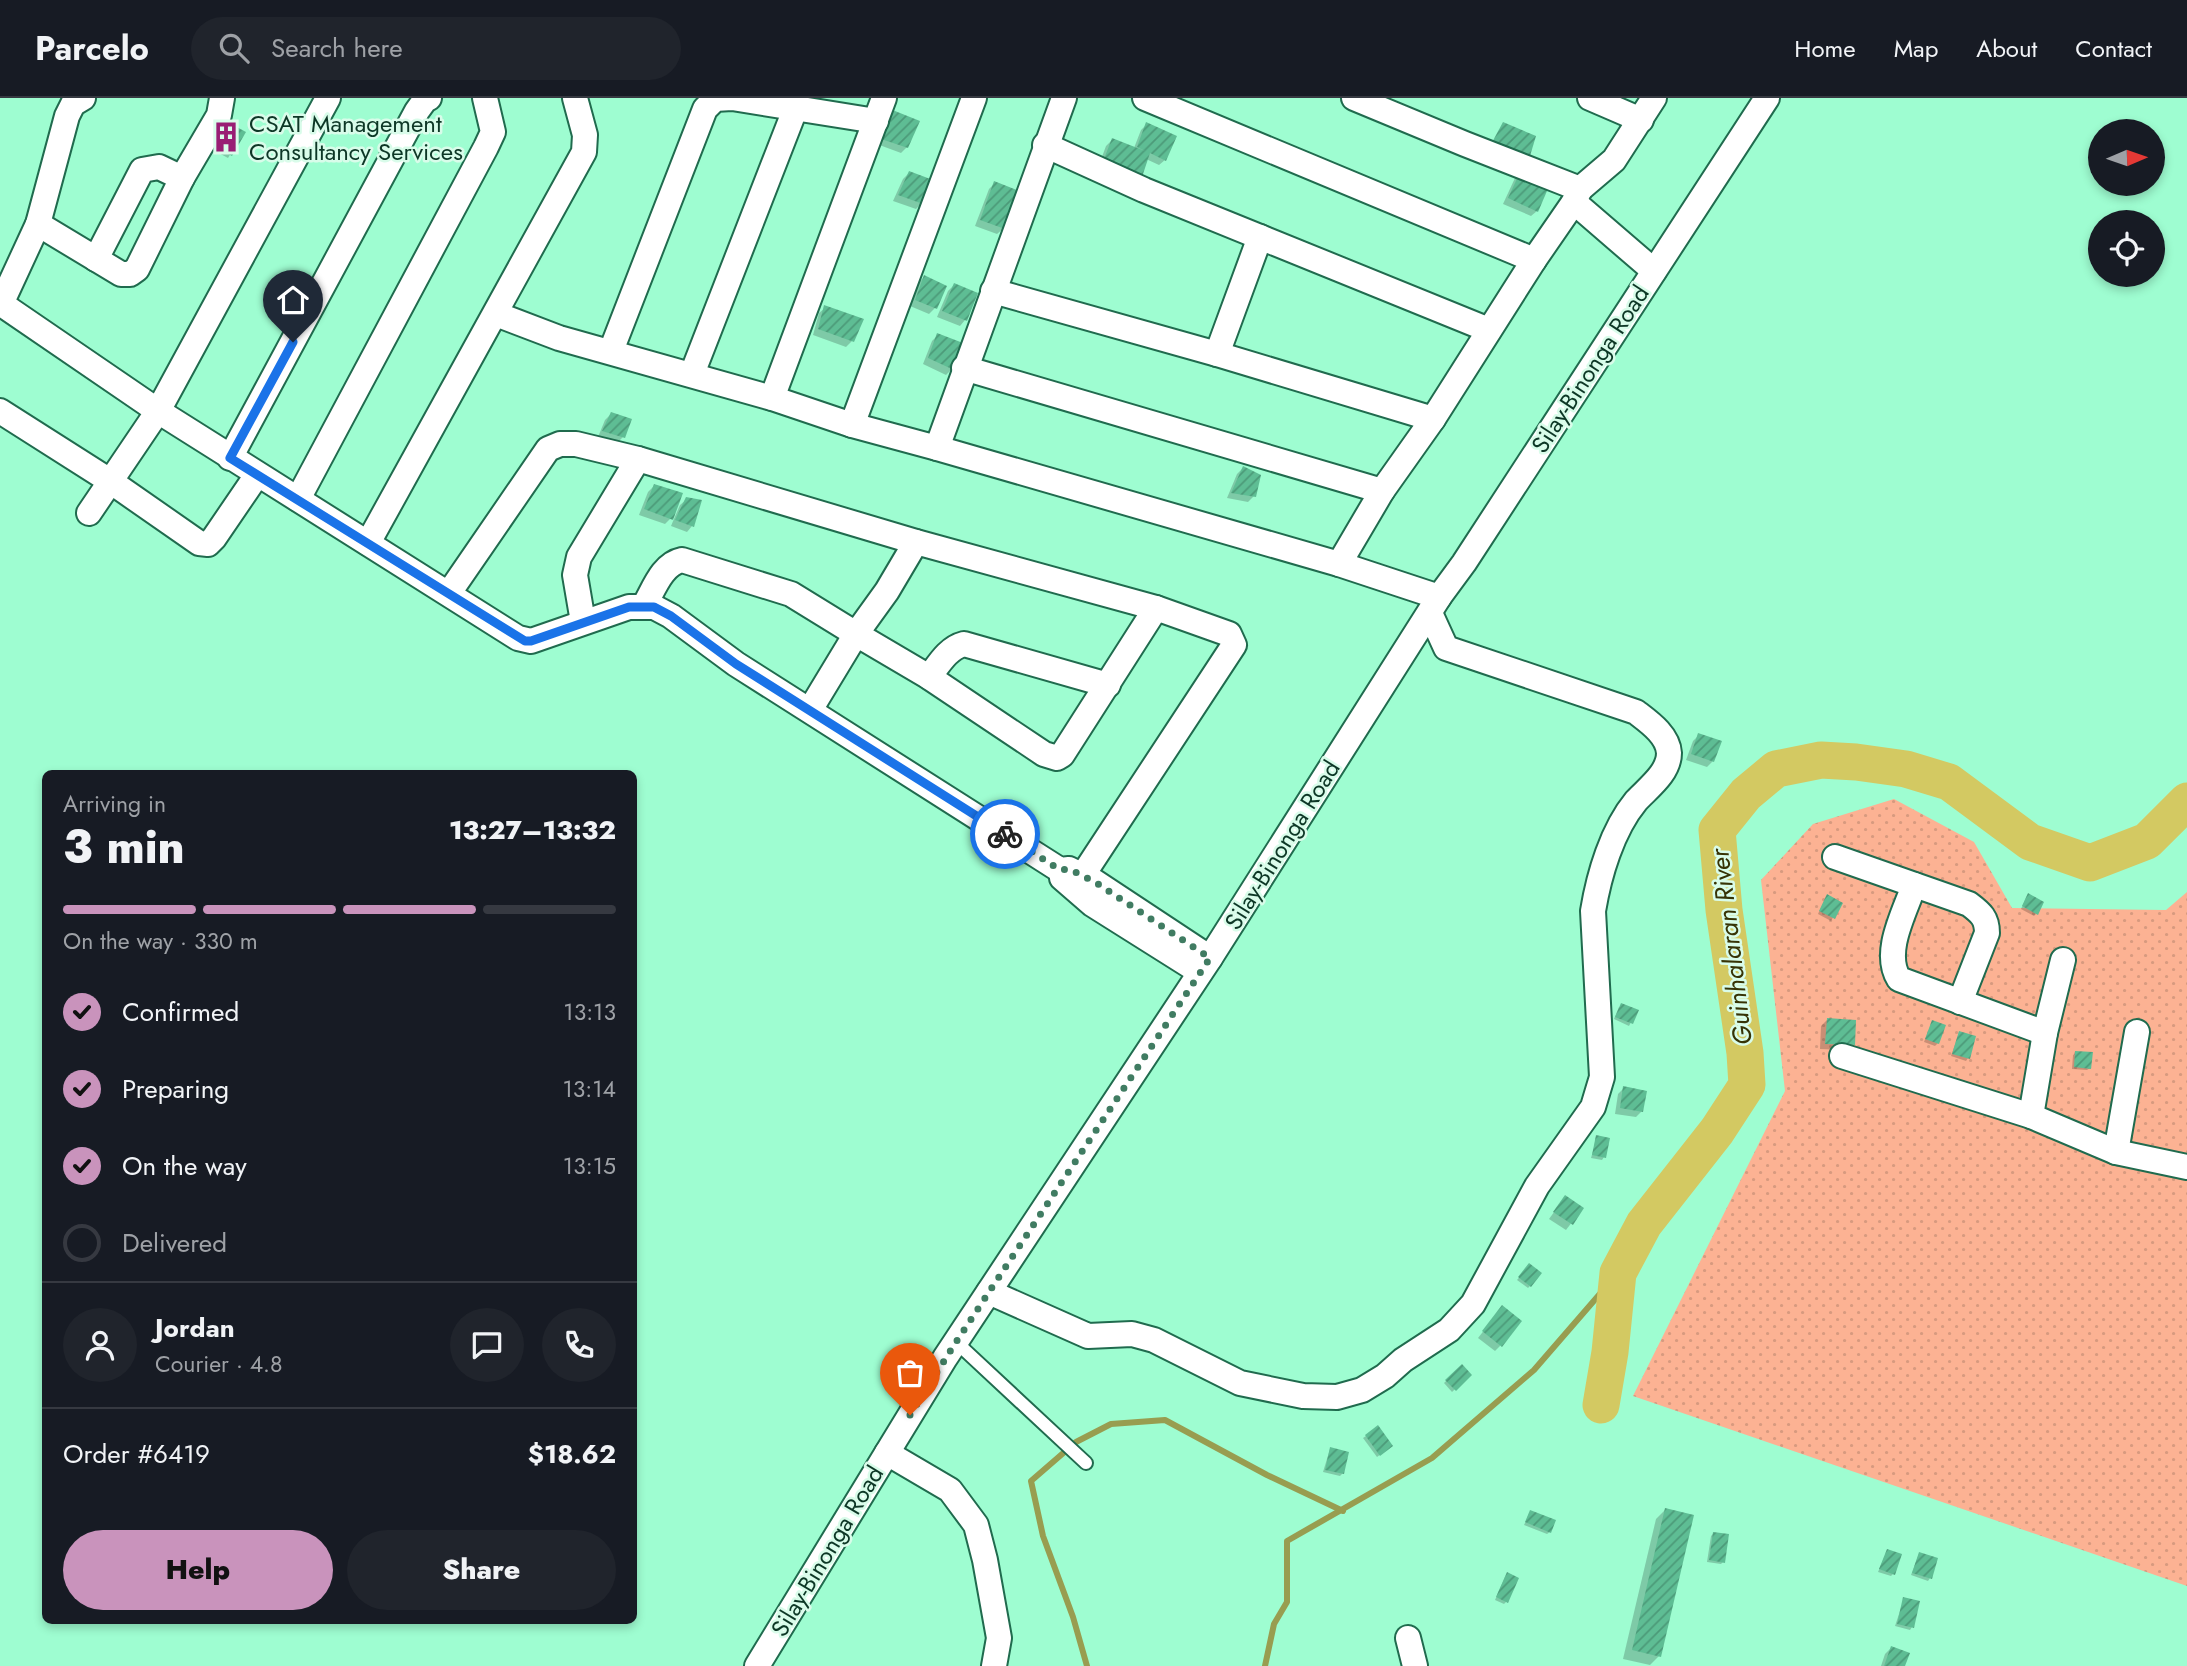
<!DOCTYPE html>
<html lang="en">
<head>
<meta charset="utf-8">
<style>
  :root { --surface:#171b24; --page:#20242c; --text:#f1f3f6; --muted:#9ea1a6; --line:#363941; --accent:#c993bc }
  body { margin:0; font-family:Jost,sans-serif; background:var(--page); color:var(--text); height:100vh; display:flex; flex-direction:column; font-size:26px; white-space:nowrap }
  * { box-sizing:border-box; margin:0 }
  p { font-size:23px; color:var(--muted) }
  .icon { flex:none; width:38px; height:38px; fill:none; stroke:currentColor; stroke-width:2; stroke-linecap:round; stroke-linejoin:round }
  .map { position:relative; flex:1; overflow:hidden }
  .details { position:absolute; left:42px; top:672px; width:595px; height:854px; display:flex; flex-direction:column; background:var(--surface); border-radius:10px; box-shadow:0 4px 10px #0003 }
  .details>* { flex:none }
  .needle { width:46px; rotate:88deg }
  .buttons { position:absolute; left:2088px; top:21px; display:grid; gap:14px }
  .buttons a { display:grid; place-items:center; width:77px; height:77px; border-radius:50%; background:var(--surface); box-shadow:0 4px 10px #0003; font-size:35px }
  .pin { position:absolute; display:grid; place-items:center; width:60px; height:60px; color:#fff; margin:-72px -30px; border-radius:50% 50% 50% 0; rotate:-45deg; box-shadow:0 0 7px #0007 }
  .pin .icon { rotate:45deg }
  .courier { position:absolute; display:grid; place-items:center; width:70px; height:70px; margin:-35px; border:5px solid #1a73e8; border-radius:50%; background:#fff; color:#222; box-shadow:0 2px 9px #0007 }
  .head em { font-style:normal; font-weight:800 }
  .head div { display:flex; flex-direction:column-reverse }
  .head { display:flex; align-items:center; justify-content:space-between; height:119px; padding:0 21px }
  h1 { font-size:46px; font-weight:800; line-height:52px }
  .bar { display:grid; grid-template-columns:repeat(4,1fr); gap:10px 7px; align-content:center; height:84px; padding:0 21px }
  .bar i { height:9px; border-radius:5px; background:var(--line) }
  .bar .on { background:var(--accent) }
  .bar p { grid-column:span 4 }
  .line { display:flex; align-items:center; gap:18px; padding:0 21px; border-top:2px solid var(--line) }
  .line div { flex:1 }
  .round { display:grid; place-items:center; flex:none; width:74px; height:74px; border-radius:37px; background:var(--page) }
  ol { padding:0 21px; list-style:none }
  li { display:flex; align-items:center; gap:21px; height:77px }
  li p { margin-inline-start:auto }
  li .icon { padding:7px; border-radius:50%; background:var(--accent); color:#111; stroke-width:4 }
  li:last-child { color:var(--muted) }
  li i { width:38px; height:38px; border:4px solid var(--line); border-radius:50% }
  .primary-button { display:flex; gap:14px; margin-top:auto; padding:14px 21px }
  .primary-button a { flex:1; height:80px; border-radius:42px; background:var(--accent); color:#111; font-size:28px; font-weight:800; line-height:80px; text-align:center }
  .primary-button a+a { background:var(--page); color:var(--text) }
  header { display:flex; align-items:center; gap:42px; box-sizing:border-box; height:98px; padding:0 35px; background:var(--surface); border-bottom:2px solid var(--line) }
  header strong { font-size:33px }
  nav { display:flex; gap:38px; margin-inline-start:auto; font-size:24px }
  .search { width:490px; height:63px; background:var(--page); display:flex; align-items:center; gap:18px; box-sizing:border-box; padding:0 24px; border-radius:38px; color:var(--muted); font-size:26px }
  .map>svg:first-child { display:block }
  .grass { fill:url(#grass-dots) }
  .shadow { fill:#0003 }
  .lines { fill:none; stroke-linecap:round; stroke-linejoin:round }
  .stream { stroke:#989d50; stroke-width:6 }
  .river { stroke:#d3c962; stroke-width:37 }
  .building { fill:url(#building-hatch) }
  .service-casing { stroke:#206b4e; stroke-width:16 }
  .minor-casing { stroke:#206b4e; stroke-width:28 }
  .service { stroke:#fff; stroke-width:12 }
  .minor { stroke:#fff; stroke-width:24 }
  .done { stroke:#407c62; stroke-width:7; stroke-dasharray:0 12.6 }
  .route { stroke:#1a73e8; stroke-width:9 }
  .labels { text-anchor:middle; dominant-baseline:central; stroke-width:5; stroke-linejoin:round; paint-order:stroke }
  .poi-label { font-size:24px; fill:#0d3726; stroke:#d9fcea; text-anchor:start }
  .street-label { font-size:24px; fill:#0d3726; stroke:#d9fcea }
  .water-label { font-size:26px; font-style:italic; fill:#373305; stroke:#d9fcea }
</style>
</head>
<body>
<header>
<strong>Parcelo</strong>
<div class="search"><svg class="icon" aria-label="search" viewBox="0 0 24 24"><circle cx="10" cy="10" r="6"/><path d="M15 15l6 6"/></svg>Search here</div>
<nav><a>Home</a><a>Map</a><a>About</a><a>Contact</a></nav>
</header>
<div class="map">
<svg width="2187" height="1568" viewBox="0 0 2187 1568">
  <defs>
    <pattern id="grass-dots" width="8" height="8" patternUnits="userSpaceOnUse" patternTransform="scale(1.75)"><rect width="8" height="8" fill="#fcb293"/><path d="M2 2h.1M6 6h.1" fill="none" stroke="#d79a7f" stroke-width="1.8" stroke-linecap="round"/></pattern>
    <pattern id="building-hatch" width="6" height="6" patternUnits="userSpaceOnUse" patternTransform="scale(1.75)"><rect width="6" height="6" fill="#5ebd94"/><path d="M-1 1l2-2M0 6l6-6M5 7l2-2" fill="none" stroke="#4c9a79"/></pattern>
  </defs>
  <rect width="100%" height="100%" fill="#9efdd1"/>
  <polygon class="grass" points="1894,701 1974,744 2012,810 2166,812 2187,794 2187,1488 1633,1298 1785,993 1761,782 1813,726"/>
  <g class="shadow">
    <polygon points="884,19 907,49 901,55 874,45"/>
    <polygon points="1147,26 1165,62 1159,67 1146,61 1096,75 1106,48 1112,42 1134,50 1141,32"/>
    <polygon points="243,35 228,60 204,47"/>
    <polygon points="909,75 922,105 916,111 893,103 903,81"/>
    <polygon points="1521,75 1537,113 1531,118 1503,106 1515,80"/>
    <polygon points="995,85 1017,94 1003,131 997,136 975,128 989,91"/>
    <polygon points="924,179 945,189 935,210 929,216 910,208 918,185"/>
    <polygon points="954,187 965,222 960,228 937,219 948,193"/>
    <polygon points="825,210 852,243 846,249 813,237 819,215"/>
    <polygon points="938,237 952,271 946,277 923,266 932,243"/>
    <polygon points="611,316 623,339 617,345 598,339 605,322"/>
    <polygon points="1243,370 1254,398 1248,404 1227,400 1237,376"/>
    <polygon points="654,388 671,420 665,426 639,417 648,394"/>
    <polygon points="687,401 692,428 687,434 671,428 680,407"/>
    <polygon points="1699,637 1713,663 1707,669 1686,662 1693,643"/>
    <polygon points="2026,800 2036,816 2034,818 2021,811"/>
    <polygon points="1825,801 1841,805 1831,823 1818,816"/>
    <polygon points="1619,909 1637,913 1629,928 1614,921"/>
    <polygon points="1827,922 1853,946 1847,952 1820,951 1821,928"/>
    <polygon points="1932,924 1938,945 1935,948 1924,944"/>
    <polygon points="1959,935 1968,960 1966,963 1951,958"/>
    <polygon points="2076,955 2090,970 2087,972 2072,971 2073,957"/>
    <polygon points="1624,990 1642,1013 1636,1019 1615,1016 1618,996"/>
    <polygon points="1597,1039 1604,1059 1602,1062 1591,1060"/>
    <polygon points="1565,1099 1582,1111 1566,1132 1549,1121"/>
    <polygon points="1527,1170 1530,1188 1528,1190 1517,1182"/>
    <polygon points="1497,1216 1500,1248 1495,1253 1478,1240"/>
    <polygon points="1462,1268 1470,1277 1452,1294 1444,1285"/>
    <polygon points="1366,1338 1389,1350 1377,1359 1363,1340"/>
    <polygon points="1330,1351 1343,1375 1340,1378 1323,1374"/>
    <polygon points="1665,1412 1659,1558 1650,1567 1623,1561 1656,1421"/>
    <polygon points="1530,1414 1550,1434 1547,1436 1524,1427"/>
    <polygon points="1713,1436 1723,1464 1721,1466 1707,1464 1711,1438"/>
    <polygon points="1887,1453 1893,1476 1891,1478 1878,1474"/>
    <polygon points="1919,1456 1930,1480 1928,1483 1911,1477"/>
    <polygon points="1505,1479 1506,1504 1504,1506 1495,1502"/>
    <polygon points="1904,1501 1912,1529 1910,1532 1895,1528"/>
    <polygon points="1891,1550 1903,1568 1881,1568 1885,1556"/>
  </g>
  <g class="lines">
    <g class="stream">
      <polyline points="1087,1568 1073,1519 1043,1438 1031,1383 1076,1344 1111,1326 1165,1322 1267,1377 1343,1413"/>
      <polyline points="1265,1568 1274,1526 1287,1504 1287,1443 1432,1360 1534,1272 1618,1175"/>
    </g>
    <polyline class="river" points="1601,1307 1610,1254 1618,1175 1644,1126 1717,1033 1747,987 1745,955 1724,812 1717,732 1746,696 1776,671 1821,662 1856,664 1906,671 1949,684 2030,744 2090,765 2147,743 2187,703"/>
  </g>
  <g class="building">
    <polygon points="890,11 920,23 908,50 878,40"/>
    <polygon points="220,20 246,34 232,58 205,44"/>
    <polygon points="1146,24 1177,38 1166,63 1150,55 1139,88 1101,69 1112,40 1145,53 1137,49"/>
    <polygon points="1503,24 1536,38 1527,68 1488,52"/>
    <polygon points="1521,72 1550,86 1538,114 1508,100"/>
    <polygon points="909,73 933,82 923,106 898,97"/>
    <polygon points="994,83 1019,93 1005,131 980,122"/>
    <polygon points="924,177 947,188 937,211 915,202"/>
    <polygon points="954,185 978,195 967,223 942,213"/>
    <polygon points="824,207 864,221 854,244 818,231"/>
    <polygon points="937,235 963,245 954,272 928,260"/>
    <polygon points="611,314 632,321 625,340 602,333"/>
    <polygon points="1243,368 1261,377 1256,399 1231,395"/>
    <polygon points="654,386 683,395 673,422 644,411"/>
    <polygon points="686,399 702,402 694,429 675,422"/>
    <polygon points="1698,635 1722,643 1714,664 1691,656"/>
    <polygon points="2028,795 2044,804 2038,817 2022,808"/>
    <polygon points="1827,796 1843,805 1835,821 1819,813"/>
    <polygon points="1621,905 1639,912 1633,926 1615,919"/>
    <polygon points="1827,920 1856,922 1855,947 1825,946"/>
    <polygon points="1932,922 1946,927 1939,946 1925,941"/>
    <polygon points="1959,933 1976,938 1970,961 1952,956"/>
    <polygon points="2075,953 2093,954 2091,971 2074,969"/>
    <polygon points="1623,988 1647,993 1643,1014 1620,1010"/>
    <polygon points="1596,1037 1610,1040 1606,1060 1592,1057"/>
    <polygon points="1565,1097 1584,1110 1573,1127 1553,1114"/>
    <polygon points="1529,1165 1542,1175 1531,1189 1518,1179"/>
    <polygon points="1502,1207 1522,1223 1502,1249 1482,1233"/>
    <polygon points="1462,1266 1472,1277 1456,1293 1445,1282"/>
    <polygon points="1378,1327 1393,1348 1380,1358 1365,1337"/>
    <polygon points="1330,1349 1349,1354 1344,1376 1325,1372"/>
    <polygon points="1665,1410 1694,1417 1661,1559 1632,1552"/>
    <polygon points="1530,1412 1556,1422 1551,1435 1525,1424"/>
    <polygon points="1713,1434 1729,1436 1725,1465 1709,1462"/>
    <polygon points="1887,1451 1902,1456 1895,1477 1879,1471"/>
    <polygon points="1919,1454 1938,1460 1932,1481 1912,1475"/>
    <polygon points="1507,1474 1519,1480 1508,1505 1496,1499"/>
    <polygon points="1903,1499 1920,1503 1914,1530 1897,1526"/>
    <polygon points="1891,1548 1910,1555 1905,1568 1884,1568"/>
  </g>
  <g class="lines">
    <g class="service-casing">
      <polyline id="service" points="956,1244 1086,1365"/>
    </g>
    <g class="minor-casing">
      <g id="minor">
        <polyline points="1145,0 1534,162"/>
        <polyline points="1354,0 1465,46 1580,91 1574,104 1534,162 1433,321"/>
        <polyline points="1590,0 1641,22"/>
        <polyline points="1045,47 1144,92 1489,232"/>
        <polyline points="1580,91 1614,62 1654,0"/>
        <polyline points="1574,104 1654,173"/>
        <polyline points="38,126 121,176 130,176 137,171 182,80 219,17 222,0"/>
        <polyline points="96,161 142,72 159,69 182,80"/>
        <polyline points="993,193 1217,256 1433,321 1382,393"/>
        <polyline points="0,205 158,313 518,540 531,543 629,509 654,509 671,518 736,566 1060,772 1069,771 1095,784 1210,860"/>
        <polyline points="1,206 38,126 67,18 73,6 83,0"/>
        <polyline points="496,216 559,240 772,300 852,327 974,0"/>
        <polyline points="611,253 705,11 715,1 732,0 876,23"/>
        <polyline points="1217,256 1260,139"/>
        <polyline points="964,270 1382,393 1339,466 1439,499"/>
        <polyline points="692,276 796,9"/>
        <polyline points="772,300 884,0"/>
        <polyline points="0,313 110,383 199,445 208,446 214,440 257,377"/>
        <polyline points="852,327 937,350 1064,0"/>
        <polyline points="937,350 1339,466"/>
        <polyline points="230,360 417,13 425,2 429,0"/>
        <polyline points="298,401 486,49 493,34 485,0"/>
        <polyline points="89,415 158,313 328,0"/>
        <polyline points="368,445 584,54 585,37 575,0"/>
        <polyline points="449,495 548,351 560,346 576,346 638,361 916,444 1156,510 1229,536 1234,547 1075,789"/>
        <path d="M644 508C654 491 662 466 682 462L791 496 856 536 887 493 916 444"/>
        <polyline points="583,524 575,477 579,459 638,361"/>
        <path d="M929 579C939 566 948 550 964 546L1108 587"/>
        <polyline points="810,612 856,536 929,579 1044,656 1057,660 1062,657 1156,510"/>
        <path d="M1835 759 1969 806C1981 815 1987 820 1987 835L1960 904"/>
        <polyline points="1062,780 1092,806 1200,874"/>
        <path d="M1914 787C1905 814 1882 854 1899 881L2045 935"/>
        <polyline points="2063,862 2045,935 2031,1018 2116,1054 2187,1069"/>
        <polyline points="1842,958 2031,1018"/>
        <polyline points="2116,1054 2137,934"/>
        <path d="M989 1194 1088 1238 1132 1236 1154 1242 1240 1285 1303 1298 1337 1299 1362 1292 1385 1278 1403 1262 1449 1232 1473 1206 1537 1088 1593 1009 1602 979 1593 813C1599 777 1612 732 1636 703 1648 690 1669 675 1669 655 1668 637 1649 624 1636 614L1446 550 1430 515"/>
        <polyline points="887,1355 950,1392 976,1427 985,1462 999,1540 994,1568"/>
        <polyline points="1408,1540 1415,1568"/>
        <polyline points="757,1568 945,1260 1210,860 1439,499 1464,465 1767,0"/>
      </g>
    </g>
    <use href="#service" class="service"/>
    <use href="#minor" class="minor"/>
  </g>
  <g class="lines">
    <polyline class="done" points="910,1317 956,1244 1210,860 1095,784 1069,771 1060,772 1005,736"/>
    <polyline class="route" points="293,244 230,360 525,543 531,543 629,509 654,509 671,518 736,566 1005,736"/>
  </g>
  <defs>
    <g id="building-bare" transform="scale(2.415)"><path d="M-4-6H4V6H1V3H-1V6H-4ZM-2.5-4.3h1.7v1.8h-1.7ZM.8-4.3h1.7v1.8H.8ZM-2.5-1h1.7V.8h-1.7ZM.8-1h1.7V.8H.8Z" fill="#991d74" stroke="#d9fcea" stroke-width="2.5" paint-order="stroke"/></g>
  </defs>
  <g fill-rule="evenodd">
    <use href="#building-bare" x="226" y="39"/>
  </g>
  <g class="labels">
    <g class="poi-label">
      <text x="249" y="25">CSAT Management<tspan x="249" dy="28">Consultancy Services</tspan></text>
    </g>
    <g class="street-label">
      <text transform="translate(1590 271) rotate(-57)">Silay-Binonga Road</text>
      <text transform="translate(1282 747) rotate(-58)">Silay-Binonga Road</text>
      <text transform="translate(827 1453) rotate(-59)">Silay-Binonga Road</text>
    </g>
    <g class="water-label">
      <text transform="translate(1731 849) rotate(-97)">Guinhalaran River</text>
    </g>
  </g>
</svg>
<div class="buttons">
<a><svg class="needle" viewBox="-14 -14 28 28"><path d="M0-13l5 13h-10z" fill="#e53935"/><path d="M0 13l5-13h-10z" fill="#9ea1a6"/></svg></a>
<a><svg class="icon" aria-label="locate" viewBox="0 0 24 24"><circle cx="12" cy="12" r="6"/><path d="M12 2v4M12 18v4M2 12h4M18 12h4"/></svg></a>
</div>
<div class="pin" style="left:910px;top:1317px;background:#ea580c"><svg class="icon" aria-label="bag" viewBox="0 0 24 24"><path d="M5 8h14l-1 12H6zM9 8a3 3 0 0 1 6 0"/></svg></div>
<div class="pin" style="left:293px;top:244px;background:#1f2937"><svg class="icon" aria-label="home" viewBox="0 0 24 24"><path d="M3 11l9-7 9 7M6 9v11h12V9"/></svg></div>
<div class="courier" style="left:1005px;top:736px"><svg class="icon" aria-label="bike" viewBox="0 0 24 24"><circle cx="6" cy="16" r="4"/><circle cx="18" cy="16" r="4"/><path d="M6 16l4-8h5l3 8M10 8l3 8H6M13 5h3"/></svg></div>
<section class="details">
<div class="head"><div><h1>3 min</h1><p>Arriving in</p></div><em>13:27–13:32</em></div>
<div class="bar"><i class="on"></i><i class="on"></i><i class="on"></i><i></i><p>On the way · 330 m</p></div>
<ol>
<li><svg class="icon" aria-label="check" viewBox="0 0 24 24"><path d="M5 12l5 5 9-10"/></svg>Confirmed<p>13:13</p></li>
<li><svg class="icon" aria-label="check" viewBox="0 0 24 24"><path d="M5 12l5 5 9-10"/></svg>Preparing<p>13:14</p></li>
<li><svg class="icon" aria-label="check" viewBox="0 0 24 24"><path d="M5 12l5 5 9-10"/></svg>On the way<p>13:15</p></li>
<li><i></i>Delivered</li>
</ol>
<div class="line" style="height:126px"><a class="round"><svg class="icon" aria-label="person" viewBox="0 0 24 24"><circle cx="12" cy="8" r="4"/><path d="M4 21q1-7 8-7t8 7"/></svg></a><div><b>Jordan</b><p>Courier · 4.8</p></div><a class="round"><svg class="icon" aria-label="chat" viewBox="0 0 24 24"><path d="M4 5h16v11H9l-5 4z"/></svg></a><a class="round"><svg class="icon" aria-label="phone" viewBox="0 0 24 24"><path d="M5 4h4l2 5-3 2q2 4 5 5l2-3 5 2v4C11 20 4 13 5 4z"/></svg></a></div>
<div class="line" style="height:91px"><div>Order #6419</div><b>$18.62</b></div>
<div class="primary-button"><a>Help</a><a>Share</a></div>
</section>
</div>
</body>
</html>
